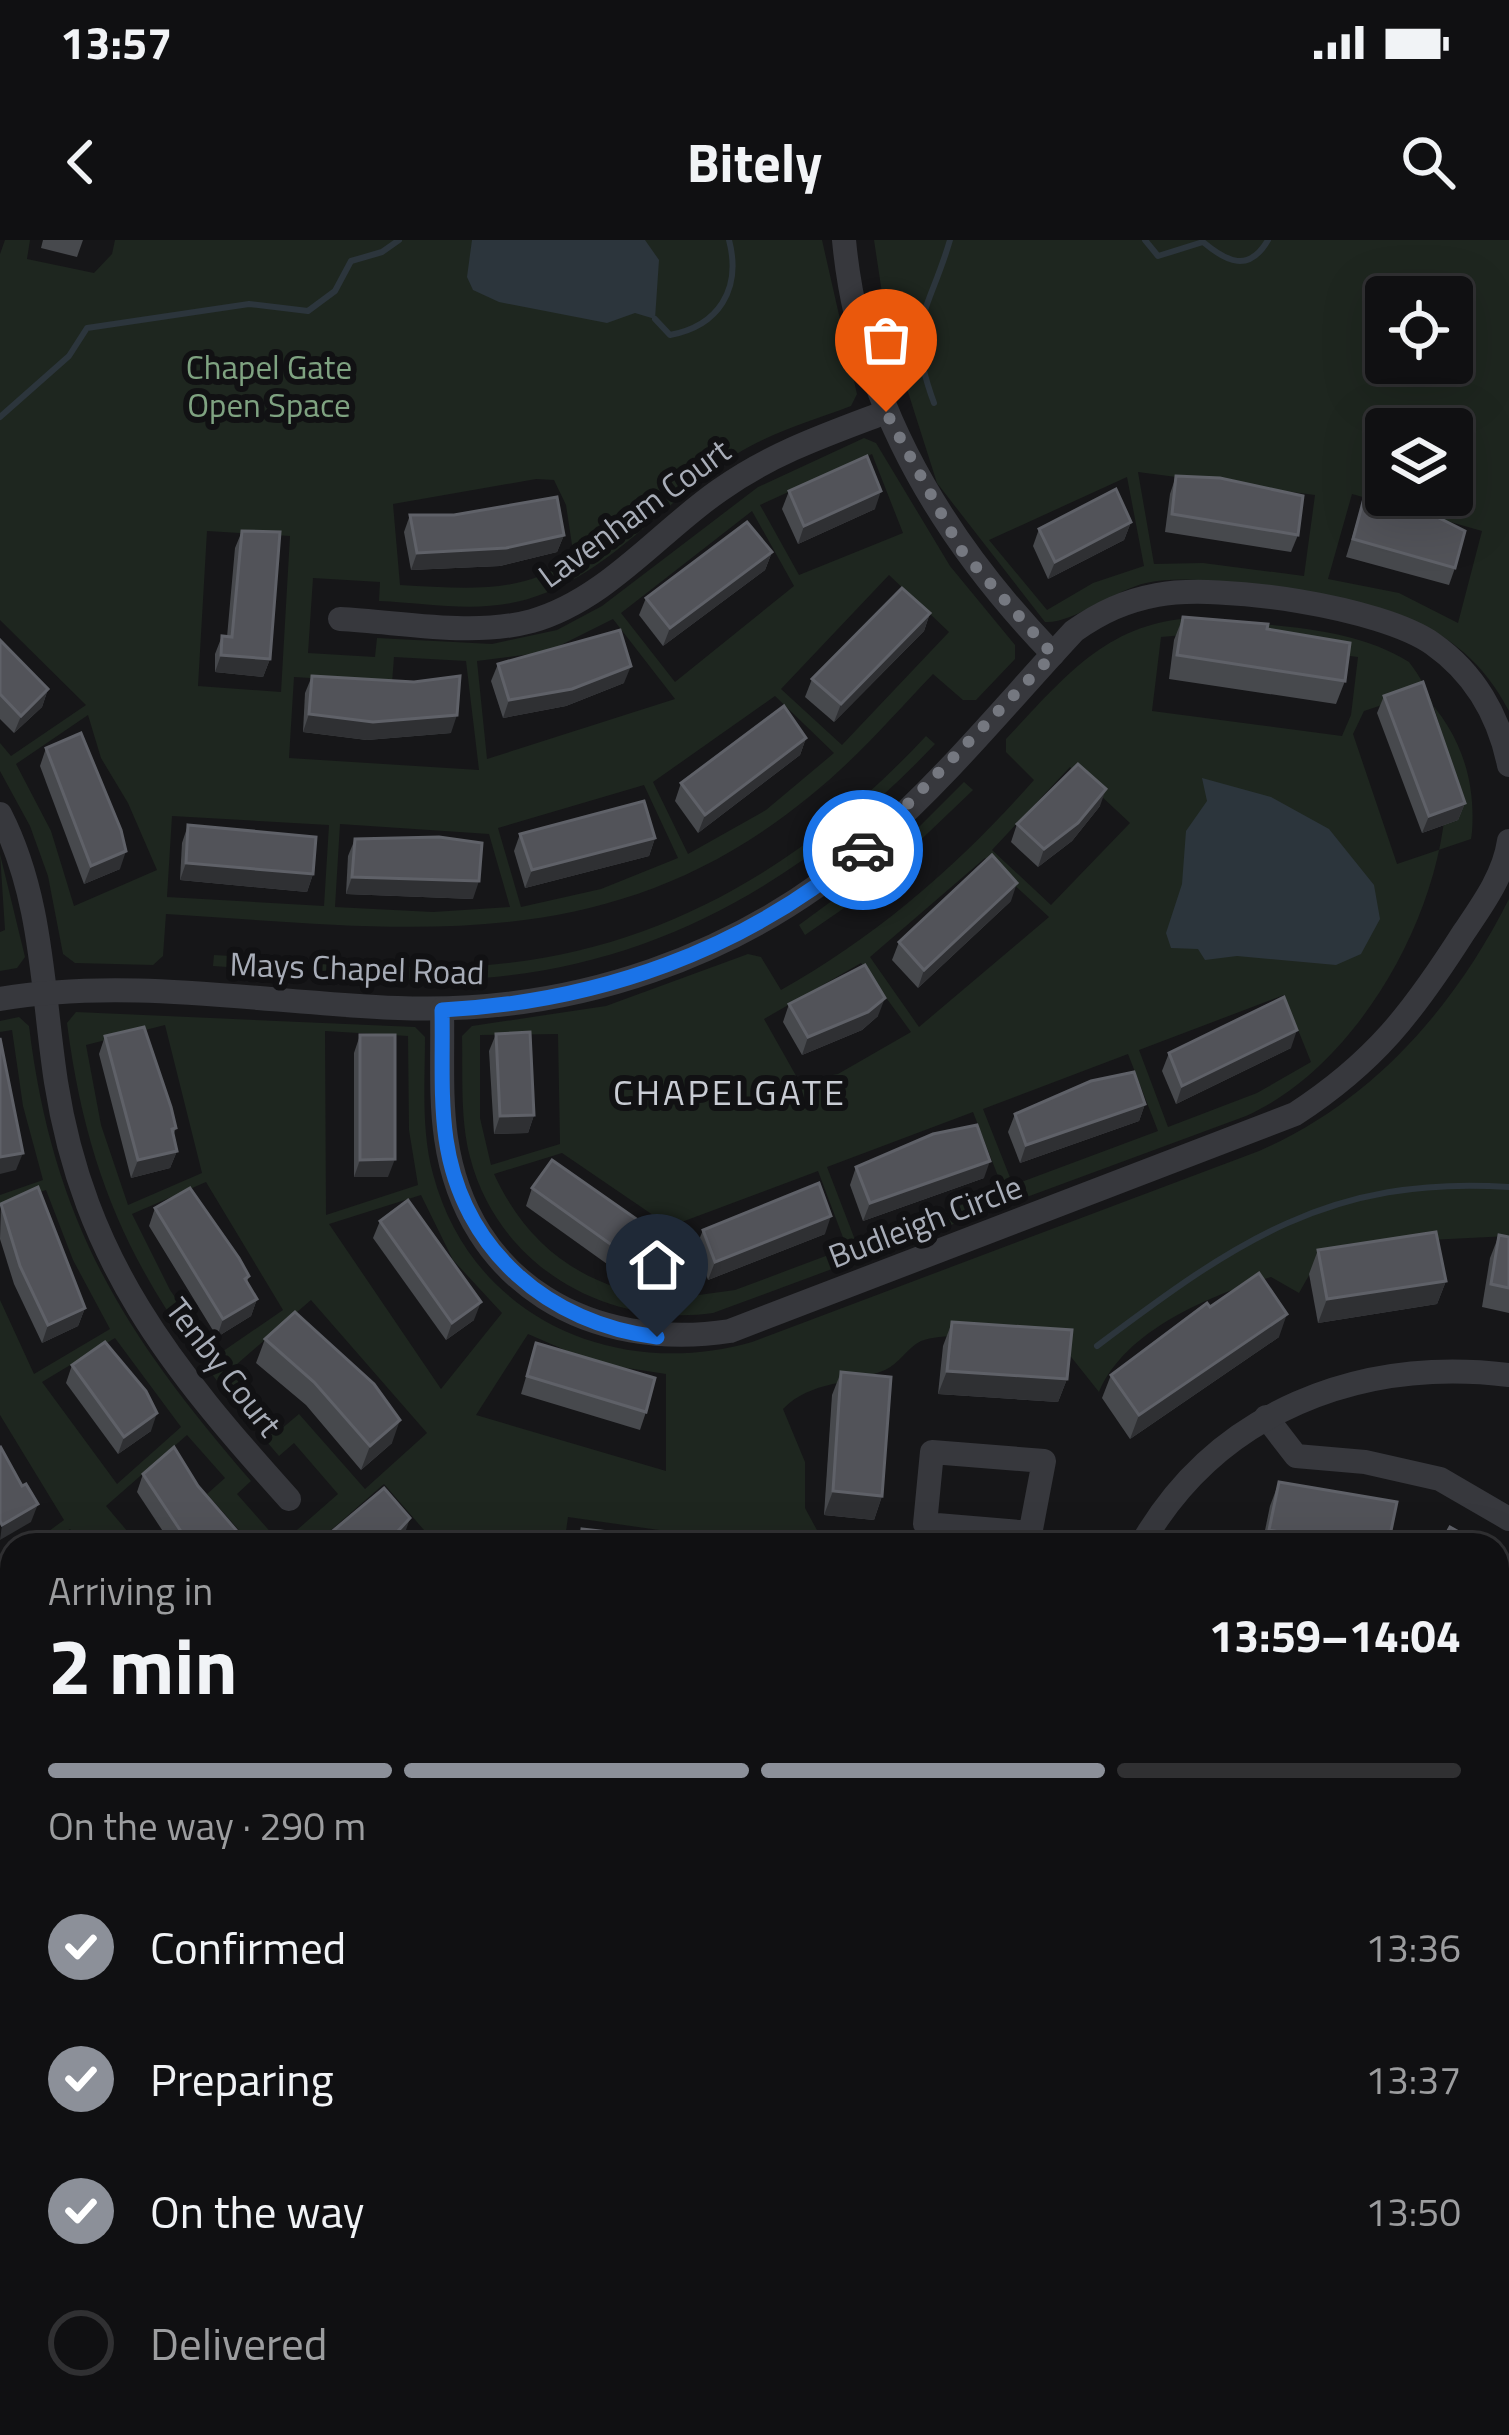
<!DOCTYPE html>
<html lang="en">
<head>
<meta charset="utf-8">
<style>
  :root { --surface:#101012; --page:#1e1e20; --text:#f1f3f6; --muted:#9c9d9f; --line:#303032; --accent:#8c9099 }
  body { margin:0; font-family:"Titillium Web",sans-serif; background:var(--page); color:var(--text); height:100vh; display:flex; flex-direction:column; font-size:45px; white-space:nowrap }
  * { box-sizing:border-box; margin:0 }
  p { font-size:39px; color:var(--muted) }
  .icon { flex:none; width:66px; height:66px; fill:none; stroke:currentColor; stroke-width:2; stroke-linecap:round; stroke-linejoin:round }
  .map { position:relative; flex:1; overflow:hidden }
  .panel { position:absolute; left:0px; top:1293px; width:1509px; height:903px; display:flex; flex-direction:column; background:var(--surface); border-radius:36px 36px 0 0; box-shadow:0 12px 48px #0002,0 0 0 3px var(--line) }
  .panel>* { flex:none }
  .fabs { position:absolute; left:1365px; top:36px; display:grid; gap:24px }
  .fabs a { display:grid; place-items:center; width:108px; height:108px; border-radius:12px; background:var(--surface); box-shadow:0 12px 48px #0002,0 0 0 3px var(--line); font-size:60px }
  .pin { position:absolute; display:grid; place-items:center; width:102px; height:102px; color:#fff; margin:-123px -51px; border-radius:50% 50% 50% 0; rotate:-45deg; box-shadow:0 0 12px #0007 }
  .pin .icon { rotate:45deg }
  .courier { position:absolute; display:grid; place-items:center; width:120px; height:120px; margin:-60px; border:9px solid #1a73e8; border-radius:50%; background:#fff; color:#222; box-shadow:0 3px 15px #0007 }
  .overview em { font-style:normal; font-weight:700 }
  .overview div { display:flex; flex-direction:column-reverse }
  .overview { display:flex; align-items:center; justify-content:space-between; height:204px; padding:0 48px }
  h1 { font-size:78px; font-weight:700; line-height:90px }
  .bar { display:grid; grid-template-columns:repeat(4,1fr); gap:18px 12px; align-content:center; height:144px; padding:0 48px }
  .bar i { height:15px; border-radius:9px; background:var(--line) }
  .bar .active { background:var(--accent) }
  .bar p { grid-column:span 4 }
  ol { padding:0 48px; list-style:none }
  li { display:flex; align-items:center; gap:36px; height:132px }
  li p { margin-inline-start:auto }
  li .icon { padding:12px; border-radius:50%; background:var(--accent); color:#fff; stroke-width:4 }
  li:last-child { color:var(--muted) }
  li i { width:66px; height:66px; border:6px solid var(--line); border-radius:50% }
  .status { display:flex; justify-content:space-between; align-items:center; height:84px; padding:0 60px; background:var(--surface); direction:ltr }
  .status svg { height:33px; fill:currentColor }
  header { display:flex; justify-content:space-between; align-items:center; height:156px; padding:0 48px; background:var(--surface); font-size:54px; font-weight:700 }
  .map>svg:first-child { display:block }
  .green { fill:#1e261f; fill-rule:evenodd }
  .water { fill:#2c353c }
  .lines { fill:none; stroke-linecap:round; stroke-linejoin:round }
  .stream { stroke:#2c353c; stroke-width:6 }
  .street { stroke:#37383d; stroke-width:24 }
  .secondary { stroke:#45474d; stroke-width:33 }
  .wall { fill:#47494d }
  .shaded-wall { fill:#2f3033 }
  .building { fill:#525359; stroke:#5f6168; stroke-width:3 }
  .done { stroke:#757880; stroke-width:12; stroke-dasharray:0 21.6 }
  .route { stroke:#1a73e8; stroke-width:15 }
  .labels { text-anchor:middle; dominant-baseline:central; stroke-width:12; stroke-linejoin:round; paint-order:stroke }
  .park-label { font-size:33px; fill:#7fa381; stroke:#111113 }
  .street-label { font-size:33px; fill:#a8adb8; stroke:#111113 }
  .neighbourhood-label { font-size:36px; letter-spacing:3px; fill:#c9ccd4; stroke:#111113 }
</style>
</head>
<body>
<div class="status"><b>13:57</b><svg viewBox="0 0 49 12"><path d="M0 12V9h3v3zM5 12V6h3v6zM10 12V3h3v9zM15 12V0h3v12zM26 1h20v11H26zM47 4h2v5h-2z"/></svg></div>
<header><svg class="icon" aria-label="back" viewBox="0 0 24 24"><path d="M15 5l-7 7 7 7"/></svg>Bitely<svg class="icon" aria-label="search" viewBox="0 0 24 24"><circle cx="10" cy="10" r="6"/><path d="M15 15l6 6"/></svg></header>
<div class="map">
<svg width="1509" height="2195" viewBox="0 0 1509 2195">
  <rect width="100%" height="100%" fill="#161618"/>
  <g class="green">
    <path d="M5 0H30L27 19 94 33 112 14 115 0H822L857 154 851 166C809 182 774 191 735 215 664 261 601 344 516 362 473 372 424 363 379 361L380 342 313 338 308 413 375 417 377 398 492 404 557 390 602 366 758 247 864 198 876 203 950 326 1015 405V419L976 460H963L933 434C893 476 855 520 810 556 609 721 406 689 166 674L163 716 153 725 75 723 63 714 48 636 30 586 0 531V503L11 516 86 465 0 380V14ZM872 214 903 293 799 335 760 265ZM536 239 554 240 566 265 574 318C520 356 462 348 400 345L393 264ZM752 271 794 346 675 442 621 373ZM207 291 290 296 281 452 198 446ZM889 335 949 392 842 505 781 449ZM613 379 675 459 487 519 477 421 547 412ZM394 417 466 421 479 530 289 518 294 437 392 443ZM775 456 834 513 766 570 688 614 653 542ZM88 475 101 518 128 563 157 630 74 666 51 591 16 524ZM644 545 678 618 601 649 521 667 498 588ZM172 576 329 585 324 666 167 657ZM340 584 489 594 510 667 433 672 335 667Z"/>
    <path d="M874 0H1509V471C1459 373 1364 361 1266 348 1226 343 1186 335 1146 343 1114 350 1072 384 1045 382L937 243 887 86ZM1386 57H1452V123H1386ZM1386 189H1452V255H1386ZM1138 232 1315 255 1304 336 1203 323 1154 324ZM1127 237 1144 326 1093 343 1047 370 989 300ZM1352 254 1482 291 1458 383 1399 353 1328 339Z"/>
    <path d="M1196 378C1264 386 1349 384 1409 422 1509 551 1393 811 1246 876L713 1073C606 1088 498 1026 470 917 460 878 463 836 462 796L472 786 606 766 748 714 761 717 781 750C879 695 960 624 1034 540L1006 512V499C1063 439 1107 381 1196 378ZM1184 395 1358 417 1351 475 1342 496 1152 471 1161 397ZM1421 452C1459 491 1476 537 1472 592L1471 599 1397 624 1353 494 1364 471ZM1070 527 1130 583 1051 665 992 610ZM985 618 1049 677 919 787 870 717ZM861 723 911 792 838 834 799 841 764 779ZM1284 755 1311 822 1257 853 1168 887 1139 810ZM558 794 560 904 491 925 480 878V795ZM1128 814 1158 891 1013 945 983 869ZM973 872 1003 949 857 1005 827 927ZM562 913 669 986 668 1058C587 1050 528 1008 494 934ZM818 931 847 1008 735 1050 677 1058 679 983Z"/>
    <path d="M926 496 935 504C809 638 655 729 468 739 384 743 297 732 213 726L214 715C299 720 386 731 471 726 653 717 805 626 926 496Z"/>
    <polygon points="964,542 973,550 863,655 805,695 799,685 882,624"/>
    <polygon points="0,614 25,717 17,728 0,731 0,692 5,690"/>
    <path d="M1509 659V996L1348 1004 1320 1016 1299 1053 1271 1037C1211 1055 1125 1090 1099 1152L1060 1103C1026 1101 952 1089 921 1101 908 1107 899 1124 885 1130 851 1145 811 1140 783 1169L805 1222V1268L825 1305H722V1299L568 1277 564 1305H437L384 1244 314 1305H252L207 1254 225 1238 187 1195 106 1266 139 1305H84L70 1289 47 1305H30L64 1280 0 1175V1060L34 1134 110 1089 73 1020 46 950 0 965V955L43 940 23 866 12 790 0 792V781L19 777 29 786C53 983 124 1094 251 1241L237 1254 281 1304 338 1254 294 1203 279 1216C157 1075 91 971 67 783L76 772 415 787 425 797C425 842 421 890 433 934 471 1078 616 1141 752 1102L1259 911C1372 862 1454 768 1509 659ZM165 785 202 933 128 965 101 885 86 805ZM325 791 408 796 409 890 418 945 326 975ZM206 942 283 1070 216 1116 170 1050 132 974ZM421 955 453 1020 502 1073 441 1149 329 984ZM311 1060 427 1193 365 1249 299 1174 280 1190 229 1131ZM528 1094 595 1123 666 1134V1231L476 1175ZM115 1098 181 1187 117 1244 42 1142Z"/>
    <polygon points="0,1421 12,1436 12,1491 0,1475"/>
    <polygon points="0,1538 12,1551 12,2184 911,2184 928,2195 0,2195"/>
    <path d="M1509 1650V1736C1494 1706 1492 1679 1509 1650Z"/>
    <polygon points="1497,1840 1509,1863 1509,1942 1497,1952"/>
    <polygon points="995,2184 1115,2184 1128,2195 1011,2195"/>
    <polygon points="1187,2184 1259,2184 1247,2195 1177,2195"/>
  </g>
  <g class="water">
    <polygon points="472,0 645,0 659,20 655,79 635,73 607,83 499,62 473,50 467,37"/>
    <polygon points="1202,538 1271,557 1329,589 1374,645 1380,679 1361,714 1336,725 1237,716 1205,720 1198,709 1171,708 1166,693 1182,644 1186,591 1207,561"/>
  </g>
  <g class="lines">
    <g class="stream">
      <path d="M1145 0 1158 16 1203 2C1227 22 1249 33 1268 0"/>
      <path d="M655 79 670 95C718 86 742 50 729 0"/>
      <path d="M934 163C904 82 928 75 950 0"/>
      <polyline points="0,177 69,116 87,88 249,64 308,71 335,51 351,21 382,12 399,0"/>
      <path d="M1097 1106C1234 1003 1329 935 1509 947"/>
    </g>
    <g class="street">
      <path d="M844 0C859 163 942 299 1053 414"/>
      <path d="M340 379C401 382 473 397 532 381 606 360 659 292 720 250 772 213 828 194 886 172"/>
      <path d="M0 574C43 658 42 750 56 842 84 1021 172 1129 289 1259"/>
      <path d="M0 759C130 737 267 763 398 768 572 775 743 717 874 601 946 538 1009 461 1074 391 1101 372 1125 361 1157 355 1219 343 1381 367 1433 404 1474 433 1499 476 1509 525"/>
      <path d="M442 769C443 812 440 857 446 898 467 1045 593 1112 730 1091L1295 874C1375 822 1413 772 1464 692 1483 664 1504 635 1509 601"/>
      <polyline points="1266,1177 1296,1216 1365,1222 1440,1239 1509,1279"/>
      <polyline points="1028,1305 1044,1221 932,1212 925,1284 1031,1293"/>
      <path d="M1141 1305C1217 1171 1360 1117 1509 1135"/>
      <polyline points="0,1394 12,1410"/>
      <polyline points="1497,1642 1509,1629"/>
      <polyline points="1497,1749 1509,1774"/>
      <polyline points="1497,2024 1509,2036"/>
      <polyline points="1497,2154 1509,2147"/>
      <polyline points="1390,2195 1405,2184"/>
    </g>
    <g class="secondary">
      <polyline points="0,1525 12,1538"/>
      <polyline points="1497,1998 1509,1987"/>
      <polyline points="948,2184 964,2195"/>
      <polyline points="1295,2195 1306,2184"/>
    </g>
  </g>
  <g class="wall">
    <polygon points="43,0 83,0 77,17 41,8"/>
    <polygon points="1176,236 1298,295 1291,312 1165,292 1170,254"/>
    <polygon points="789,251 875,269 798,304 782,269"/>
    <polygon points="1363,262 1455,328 1449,345 1346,317"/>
    <polygon points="410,275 564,295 557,312 500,326 411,330 404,292"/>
    <polygon points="1131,282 1124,300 1048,339 1033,306 1039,289"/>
    <polygon points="242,291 270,419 263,437 215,432 215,414 222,396 227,397 235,308"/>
    <polygon points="772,312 765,330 663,406 639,375 646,358"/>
    <polygon points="930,373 924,391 834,482 805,457 812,439"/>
    <polygon points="1183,377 1267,389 1345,441 1336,464 1169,439 1174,400"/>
    <polygon points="0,400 48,449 42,467 14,493 0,479"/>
    <polygon points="498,424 624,443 566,466 503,478 491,441"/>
    <polygon points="312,436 451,493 367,500 303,492 305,453"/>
    <polygon points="1384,456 1465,563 1458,580 1422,593 1377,473"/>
    <polygon points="806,498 800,515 698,593 675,561 681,543"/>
    <polygon points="46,508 120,629 84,644 40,526"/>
    <polygon points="1100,566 1072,601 1038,627 1011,602 1017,584"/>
    <polygon points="188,585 313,634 307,652 180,640 182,603"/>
    <polygon points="520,594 655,598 649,616 525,648 514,611"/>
    <polygon points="355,599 473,659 346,654 348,616"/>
    <polygon points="1011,661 918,748 892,720 899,702"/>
    <polygon points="789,764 878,776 862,790 802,815 783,782"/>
    <polygon points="496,794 534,875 528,893 494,894 489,811"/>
    <polygon points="360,795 388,937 354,937 354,813"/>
    <polygon points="105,796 176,888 173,896 177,911 170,928 131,938 99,814"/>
    <polygon points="1291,808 1176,864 1162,831 1169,813"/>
    <polygon points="1145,864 1139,881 1020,923 1008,892 1015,874"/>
    <polygon points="856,927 984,938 863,981 850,945"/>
    <polygon points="532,948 648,1010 628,1039 526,966"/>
    <polygon points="1,964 85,1068 78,1086 42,1103 14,1044 0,999"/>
    <polygon points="155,968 249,1036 247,1042 257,1059 251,1076 217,1097 149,986"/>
    <polygon points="380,981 474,1080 446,1100 373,998"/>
    <polygon points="703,990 825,994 708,1040 696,1007"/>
    <polygon points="1499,995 1509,997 1509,1073 1482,1067 1490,1018"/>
    <polygon points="1318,1010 1446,1041 1437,1064 1318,1083 1309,1034"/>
    <polygon points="1210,1067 1279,1097 1130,1199 1102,1158 1111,1135"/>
    <polygon points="952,1082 1067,1139 1058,1162 938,1154 943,1106"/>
    <polygon points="265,1099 392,1203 361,1230 306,1165 256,1123"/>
    <polygon points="536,1103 646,1172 640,1190 521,1154"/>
    <polygon points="72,1125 151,1191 118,1214 66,1143"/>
    <polygon points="841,1132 882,1256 874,1280 824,1275 832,1155"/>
    <polygon points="143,1234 198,1246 249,1305 172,1305 137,1252"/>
    <polygon points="1279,1242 1388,1305 1262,1305 1270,1266"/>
    <polygon points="1497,1313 1509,1320 1509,1405 1497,1398"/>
    <polygon points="1509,1482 1509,1540 1504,1543 1497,1532 1497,1490"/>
  </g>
  <g class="shaded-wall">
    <polygon points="881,251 875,269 798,304 804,286"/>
    <polygon points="1131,282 1124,300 1048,339 1055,322"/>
    <polygon points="564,295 557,312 500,326 411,330 417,313"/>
    <polygon points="772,312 765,330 663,406 670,388"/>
    <polygon points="930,373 924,391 834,482 841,464"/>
    <polygon points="221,415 270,419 263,437 215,432"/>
    <polygon points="631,426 624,443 566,466 503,478 509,460"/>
    <polygon points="48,449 42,467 14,493 21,476"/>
    <polygon points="309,474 457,475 451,493 367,500 303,492"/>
    <polygon points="806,498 800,515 698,593 705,575"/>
    <polygon points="1106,549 1100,566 1072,601 1038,627 1044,609"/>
    <polygon points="1465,563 1458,580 1422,593 1429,576"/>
    <polygon points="655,598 649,616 525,648 532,630"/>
    <polygon points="126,611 120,629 84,644 91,626"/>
    <polygon points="186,623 313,634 307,652 180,640"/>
    <polygon points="352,637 479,641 473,659 346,654"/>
    <polygon points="1017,643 1011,661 918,748 924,730"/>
    <polygon points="885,758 878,776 862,790 802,815 808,797"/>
    <polygon points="1297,790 1291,808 1176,864 1182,846"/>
    <polygon points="1145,864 1139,881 1020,923 1026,905"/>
    <polygon points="534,875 528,893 494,894 500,876"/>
    <polygon points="177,911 170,928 131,938 138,920"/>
    <polygon points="23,913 16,930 0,934 0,917"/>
    <polygon points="395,919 388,937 354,937 360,920"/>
    <polygon points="990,921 984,938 863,981 870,963"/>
    <polygon points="831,976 825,994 708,1040 715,1022"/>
    <polygon points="655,992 648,1010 628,1039 634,1021"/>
    <polygon points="1446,1041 1437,1064 1318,1083 1327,1059"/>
    <polygon points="257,1059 251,1076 217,1097 223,1079"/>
    <polygon points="481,1062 474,1080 446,1100 452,1083"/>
    <polygon points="85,1068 78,1086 42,1103 48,1085"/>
    <polygon points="1287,1074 1279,1097 1130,1199 1139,1175"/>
    <polygon points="947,1131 1067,1139 1058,1162 938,1154"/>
    <polygon points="157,1173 151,1191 118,1214 124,1197"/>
    <polygon points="400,1180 392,1203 361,1230 370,1206"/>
    <polygon points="833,1251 882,1256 874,1280 824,1275"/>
    <polygon points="38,1264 31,1282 0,1300 2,1285"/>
    <polygon points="410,1278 404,1296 395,1305 385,1305"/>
  </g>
  <g class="building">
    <polygon points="867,216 881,251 804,286 789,251"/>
    <polygon points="1176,236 1220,238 1303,256 1298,295 1172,274"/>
    <polygon points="1116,249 1131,282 1055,322 1039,289"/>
    <polygon points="557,257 564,295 506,308 417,313 410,275 454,275"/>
    <polygon points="1363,262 1427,272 1465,291 1455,328 1353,299"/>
    <polygon points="747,282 772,312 670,388 646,358"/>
    <polygon points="242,291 280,292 270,419 221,415 222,396 232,397"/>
    <polygon points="902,348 930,373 841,464 812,439"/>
    <polygon points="1183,377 1268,384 1267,389 1350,403 1345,441 1177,415"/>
    <polygon points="620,390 631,426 572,449 509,460 498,424"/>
    <polygon points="0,400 48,449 21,476 0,454"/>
    <polygon points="312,436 414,442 460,436 457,475 373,482 309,474"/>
    <polygon points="1423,442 1465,563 1429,576 1384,456"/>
    <polygon points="784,466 806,498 705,575 681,543"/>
    <polygon points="81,493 121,590 126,611 91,626 46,508"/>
    <polygon points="1078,524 1106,549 1078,583 1044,609 1017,584"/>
    <polygon points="644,561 655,598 532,630 520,594"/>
    <polygon points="188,585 316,597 313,634 186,623"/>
    <polygon points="439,597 482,603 479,641 352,637 355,599"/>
    <polygon points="992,615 1017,643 924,730 899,702"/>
    <polygon points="865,725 885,758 868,772 808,797 789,764"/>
    <polygon points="1284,757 1297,790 1182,846 1169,813"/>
    <polygon points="144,787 171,867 176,888 172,889 177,911 138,920 105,796"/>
    <polygon points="530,792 534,875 500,876 496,794"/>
    <polygon points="360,795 395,795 395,919 360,920"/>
    <polygon points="0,798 23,913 0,917"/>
    <polygon points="1134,832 1145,864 1026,905 1015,874 1091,841"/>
    <polygon points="977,885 990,921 870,963 856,927 933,894"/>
    <polygon points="552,920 655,992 634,1021 532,948"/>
    <polygon points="819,943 831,976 715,1022 703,990"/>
    <polygon points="38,947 85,1068 48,1085 20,1026 1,964"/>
    <polygon points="190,948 239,1018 249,1036 245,1039 257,1059 223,1079 155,968"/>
    <polygon points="408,960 481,1062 452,1083 380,981"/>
    <polygon points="1436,992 1446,1041 1327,1059 1318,1010"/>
    <polygon points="1499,995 1509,997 1509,1048 1491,1044"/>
    <polygon points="1259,1033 1287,1074 1139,1175 1111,1135 1207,1063 1210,1067"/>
    <polygon points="295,1072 374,1144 400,1180 370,1206 314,1142 265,1099"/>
    <polygon points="952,1082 1072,1090 1067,1139 947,1131"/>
    <polygon points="105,1102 146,1151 157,1173 124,1197 72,1125"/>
    <polygon points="536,1103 655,1138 646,1172 527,1136"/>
    <polygon points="841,1132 891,1137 882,1256 833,1251"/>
    <polygon points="0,1206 22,1246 26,1244 38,1264 2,1285 0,1281"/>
    <polygon points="174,1207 198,1246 249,1305 190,1305 143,1234"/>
    <polygon points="1279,1242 1397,1262 1388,1305 1355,1305 1269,1290"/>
    <polygon points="384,1248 410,1278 385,1305 316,1305"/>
    <polygon points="1450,1287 1482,1305 1440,1305"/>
    <polygon points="582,1289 711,1303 711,1305 580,1305"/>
    <polygon points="894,1294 904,1305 882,1305"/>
    <polygon points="56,1298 63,1305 47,1305"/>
    <polygon points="1497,1313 1509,1320 1509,1377 1497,1370"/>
    <polygon points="1509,1482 1509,1523 1497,1503 1497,1490"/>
    <polygon points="1469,2184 1470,2184 1481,2195 1458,2195"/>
  </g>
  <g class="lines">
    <polyline class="done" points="863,610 1053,415 961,310 886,172"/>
    <path class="route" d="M657 1097C549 1084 462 1010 446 899 440 857 443 812 442 770 598 762 743 711 863 610"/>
  </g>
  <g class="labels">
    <g class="park-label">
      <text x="269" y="127">Chapel Gate<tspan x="269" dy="38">Open Space</tspan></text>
    </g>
    <g class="street-label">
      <text transform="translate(634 273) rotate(-36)">Lavenham Court</text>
      <text transform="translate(357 728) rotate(2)">Mays Chapel Road</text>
      <text transform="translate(925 981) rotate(-21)">Budleigh Circle</text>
      <text transform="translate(224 1127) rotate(52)">Tenby Court</text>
    </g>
    <g class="neighbourhood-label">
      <text x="730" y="851">CHAPELGATE</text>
    </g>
  </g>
</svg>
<div class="fabs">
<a><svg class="icon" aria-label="locate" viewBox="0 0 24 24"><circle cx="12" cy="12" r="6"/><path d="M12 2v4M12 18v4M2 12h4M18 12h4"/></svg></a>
<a><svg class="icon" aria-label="layers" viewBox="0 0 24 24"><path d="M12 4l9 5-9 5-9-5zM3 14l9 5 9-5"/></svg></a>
</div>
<div class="pin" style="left:886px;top:172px;background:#ea580c"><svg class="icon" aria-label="bag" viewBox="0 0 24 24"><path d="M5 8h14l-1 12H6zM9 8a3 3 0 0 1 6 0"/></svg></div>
<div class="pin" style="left:657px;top:1097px;background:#1f2937"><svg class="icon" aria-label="home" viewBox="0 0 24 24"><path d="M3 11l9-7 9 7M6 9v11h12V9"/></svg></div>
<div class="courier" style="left:863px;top:610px"><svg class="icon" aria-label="car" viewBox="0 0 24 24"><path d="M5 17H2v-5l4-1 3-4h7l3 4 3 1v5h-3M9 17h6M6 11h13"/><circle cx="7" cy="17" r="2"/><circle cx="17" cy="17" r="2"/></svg></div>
<section class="panel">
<div class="overview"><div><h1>2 min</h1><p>Arriving in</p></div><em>13:59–14:04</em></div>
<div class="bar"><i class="active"></i><i class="active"></i><i class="active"></i><i></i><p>On the way · 290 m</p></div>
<ol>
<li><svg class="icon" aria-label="check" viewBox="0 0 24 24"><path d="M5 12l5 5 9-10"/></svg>Confirmed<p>13:36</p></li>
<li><svg class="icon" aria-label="check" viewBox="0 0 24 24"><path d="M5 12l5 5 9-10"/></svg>Preparing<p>13:37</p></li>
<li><svg class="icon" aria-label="check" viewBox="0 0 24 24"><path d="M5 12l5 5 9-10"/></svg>On the way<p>13:50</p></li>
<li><i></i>Delivered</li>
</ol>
</section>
</div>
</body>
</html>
